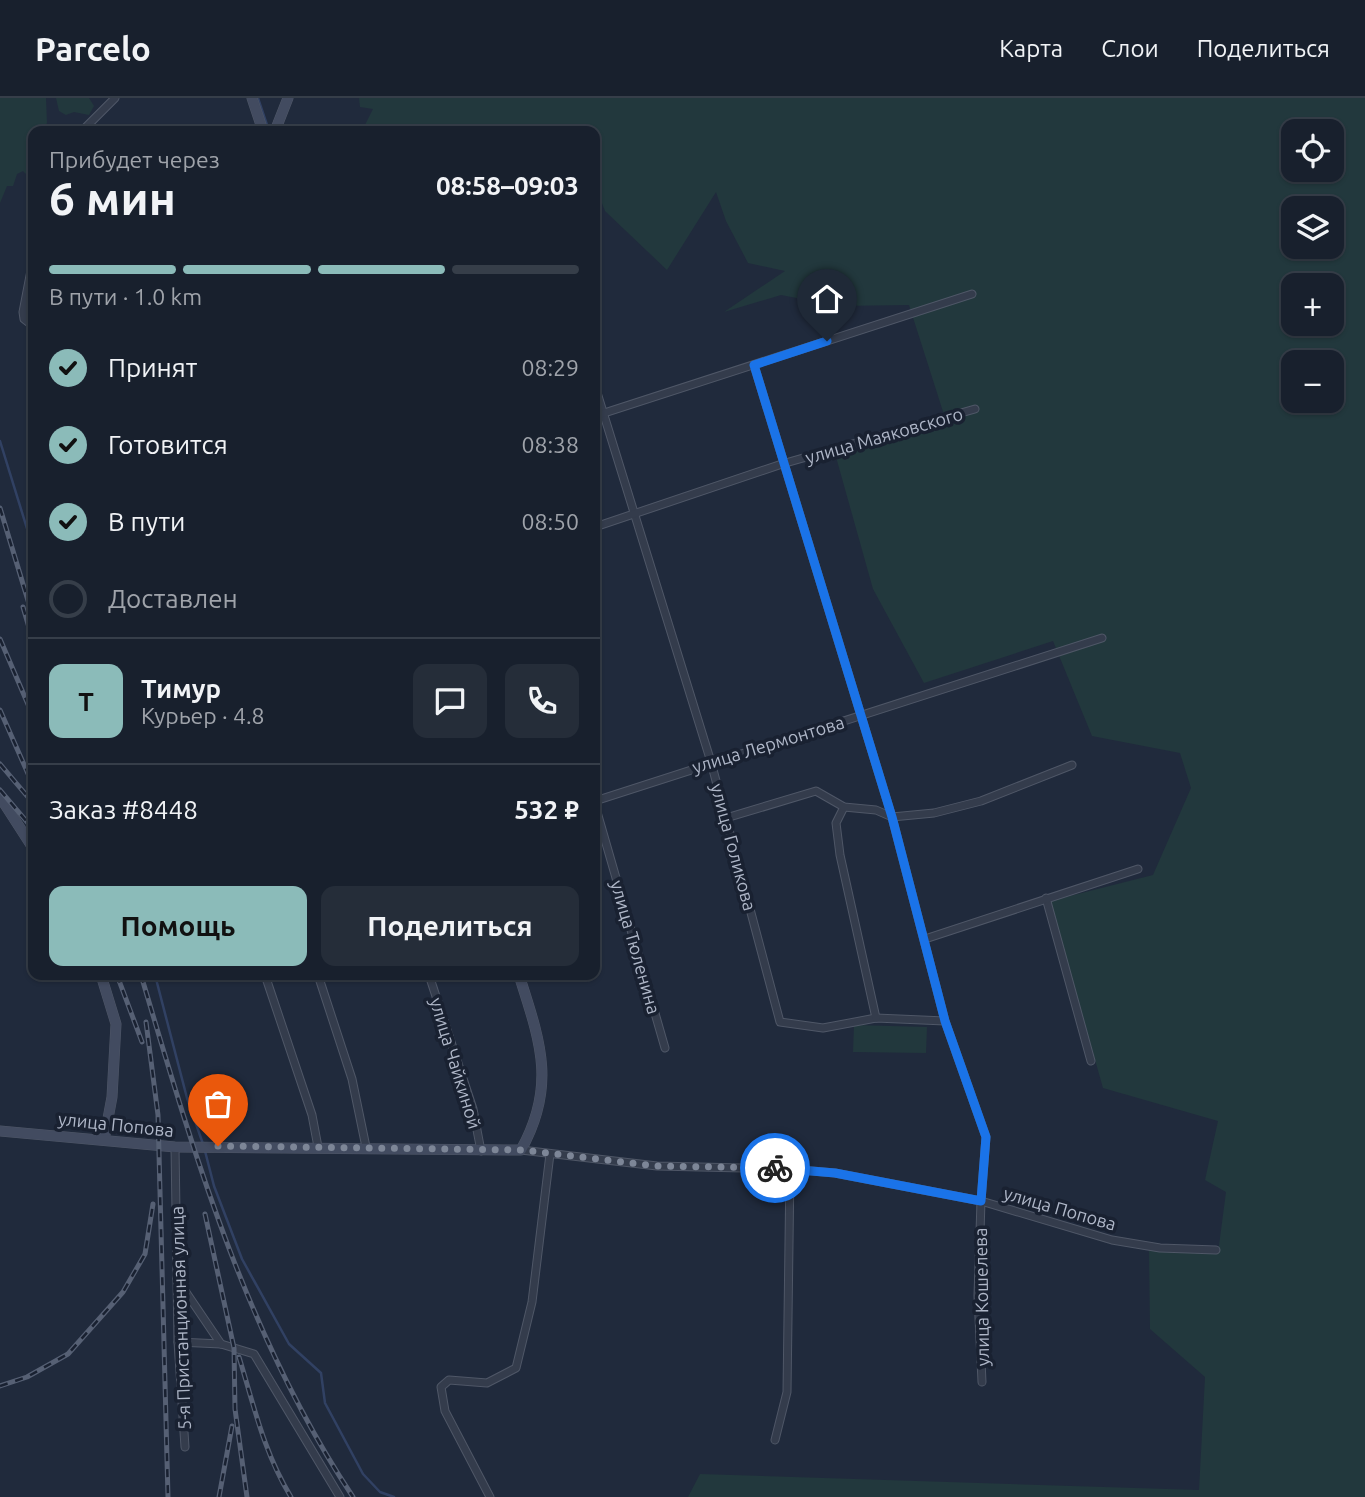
<!DOCTYPE html>
<html lang="ru">
<head>
<meta charset="utf-8">
<style>
  :root { --surface:#18202d; --page:#252d39; --text:#f1f3f6; --muted:#9fa3aa; --line:#363e49; --accent:#8bbbb9 }
  body { margin:0; font-family:Ubuntu,sans-serif; background:var(--page); color:var(--text); height:100vh; display:flex; flex-direction:column; font-size:26px; white-space:nowrap }
  * { box-sizing:border-box; margin:0 }
  p { font-size:23px; color:var(--muted) }
  .icon { flex:none; width:38px; height:38px; fill:none; stroke:currentColor; stroke-width:2; stroke-linecap:round; stroke-linejoin:round }
  .map { position:relative; flex:1; overflow:hidden }
  .side { position:absolute; left:28px; top:28px; width:572px; height:854px; display:flex; flex-direction:column; background:var(--surface); border-radius:14px; box-shadow:0 2px 5px #0004,0 0 0 2px var(--line) }
  .side>* { flex:none }
  .buttons { position:absolute; left:1281px; top:21px; display:grid; gap:14px }
  .buttons a { display:grid; place-items:center; width:63px; height:63px; border-radius:14px; background:var(--surface); box-shadow:0 2px 5px #0004,0 0 0 2px var(--line); font-size:35px }
  .pin { position:absolute; display:grid; place-items:center; width:60px; height:60px; color:#fff; margin:-72px -30px; border-radius:50% 50% 50% 0; rotate:-45deg; box-shadow:0 0 7px #0007 }
  .pin .icon { rotate:45deg }
  .courier { position:absolute; display:grid; place-items:center; width:70px; height:70px; margin:-35px; border:5px solid #1a73e8; border-radius:50%; background:#fff; color:#222; box-shadow:0 2px 9px #0007 }
  .headline em { font-style:normal; font-weight:600 }
  .headline div { display:flex; flex-direction:column-reverse }
  .headline { display:flex; align-items:center; justify-content:space-between; height:119px; padding:0 21px }
  h1 { font-size:46px; font-weight:600; line-height:52px }
  .bar { display:grid; grid-template-columns:repeat(4,1fr); gap:10px 7px; align-content:center; height:84px; padding:0 21px }
  .bar i { height:9px; border-radius:5px; background:var(--line) }
  .bar .active { background:var(--accent) }
  .bar p { grid-column:span 4 }
  .line { display:flex; align-items:center; gap:18px; padding:0 21px; border-top:2px solid var(--line) }
  .line div { flex:1 }
  .round { display:grid; place-items:center; flex:none; width:74px; height:74px; border-radius:14px; background:var(--page) }
  ol { padding:0 21px; list-style:none }
  li { display:flex; align-items:center; gap:21px; height:77px }
  li p { margin-inline-start:auto }
  li .icon { padding:7px; border-radius:50%; background:var(--accent); color:#111; stroke-width:4 }
  li:last-child { color:var(--muted) }
  li i { width:38px; height:38px; border:4px solid var(--line); border-radius:50% }
  .button { display:flex; gap:14px; margin-top:auto; padding:14px 21px }
  .button a { flex:1; height:80px; border-radius:14px; background:var(--accent); color:#111; font-size:28px; font-weight:600; line-height:80px; text-align:center }
  .button a+a { background:var(--page); color:var(--text) }
  header { display:flex; align-items:center; gap:42px; box-sizing:border-box; height:98px; padding:0 35px; background:var(--surface); border-bottom:2px solid var(--line) }
  header strong { font-size:33px }
  nav { display:flex; gap:38px; margin-inline-start:auto; font-size:24px }
  .map>svg:first-child { display:block }
  .green { fill:#22383d; fill-rule:evenodd }
  .lines { fill:none; stroke-linecap:round; stroke-linejoin:round }
  .stream { stroke:#314163; stroke-width:2.5 }
  .street-casing { stroke:#4f5767; stroke-width:9 }
  .secondary-casing { stroke:#4f5767; stroke-width:11 }
  .street { stroke:#343c4c; stroke-width:7 }
  .secondary { stroke:#424b60; stroke-width:10 }
  .rail-casing { stroke:#566074; stroke-width:5 }
  .rail { stroke:#192131; stroke-width:2.5; stroke-dasharray:8; stroke-linecap:butt }
  .done { stroke:#7d8697; stroke-width:7; stroke-dasharray:0 12.6 }
  .route { stroke:#1a73e8; stroke-width:9 }
  .labels { text-anchor:middle; dominant-baseline:central; stroke-width:7; stroke-linejoin:round; paint-order:stroke }
  .street-label { font-size:18px; fill:#afb7c8; stroke:#192131 }
</style>
</head>
<body>
<header>
<strong>Parcelo</strong>
<nav><a>Карта</a><a>Слои</a><a>Поделиться</a></nav>
</header>
<div class="map">
<svg width="1365" height="1399" viewBox="0 0 1365 1399">
  <rect width="100%" height="100%" fill="#202a3c"/>
  <g class="green">
    <polygon points="0,0 46,0 47,25 42,33 33,33 33,83 23,73 17,76 13,88 7,88 0,105"/>
    <polygon points="56,0 89,0 94,8 89,17 74,14 66,17 59,13"/>
    <path d="M359 0H1365V1399H688L700 1376 1199 1392 1205 1279 1150 1231 1149 1152 1218 1155 1226 1094 1205 1082 1218 1023 1103 990 1050 803 1153 777 1191 690 1180 655 1092 638 1053 543 924 585 873 491 836 359 946 323 909 207 838 208 781 197 724 214 785 173 748 165 726 123 716 94 667 172 605 113 595 88V33H362L373 11 360 9ZM1293 33H1332V72H1293ZM1293 110H1332V149H1293ZM1293 187H1332V226H1293ZM1293 264H1332V303H1293Z"/>
    <polygon points="854,927 927,929 926,955 853,954"/>
  </g>
  <g class="lines">
    <g class="stream">
      <polyline points="258,0 269,33"/>
      <polyline points="0,343 33,450"/>
      <polyline points="155,877 187,1000 203,1046"/>
      <polyline points="205,1053 214,1088 242,1161 289,1246 321,1275 325,1305 363,1376 380,1394 394,1399"/>
    </g>
    <g class="street-casing">
      <g id="street">
        <polyline points="82,33 115,0"/>
        <polyline points="33,162 23,214 24,221 33,228"/>
        <polyline points="754,267 892,719 945,923 986,1039 981,1103 978,1198 982,1284"/>
        <polyline points="595,288 711,664 780,924 823,930 876,920 945,923"/>
        <polyline points="595,318 972,196"/>
        <polyline points="595,429 782,366 975,311"/>
        <polyline points="595,703 1102,540"/>
        <polyline points="595,707 665,950"/>
        <polyline points="844,709 836,725 840,757 876,920"/>
        <polyline points="726,720 816,693 844,709 876,712 892,719 934,715 981,703 1072,667"/>
        <polyline points="1046,800 1091,963"/>
        <polyline points="925,841 1138,771"/>
        <polyline points="265,877 312,1017 318,1049"/>
        <polyline points="318,877 352,981 366,1049"/>
        <polyline points="429,877 473,1011 481,1053"/>
        <polyline points="175,1049 178,1244 185,1349"/>
        <polyline points="521,1052 657,1068 790,1071 835,1075 981,1103 1112,1142 1160,1150 1216,1152"/>
        <polyline points="177,1181 221,1246"/>
        <polyline points="178,1244 221,1246 254,1256 340,1399"/>
        <polyline points="775,1342 787,1294 790,1071"/>
        <polyline points="490,1399 445,1313 441,1289 449,1282 487,1285 516,1270 532,1204 550,1056"/>
      </g>
    </g>
    <g class="secondary-casing">
      <g id="secondary">
        <polyline points="252,0 263,33"/>
        <polyline points="275,33 288,0"/>
        <polyline points="0,699 33,750"/>
        <polyline points="101,877 116,926 112,999 104,1042"/>
        <path d="M0 1033 175 1049 521 1052C557 987 540 943 519 877"/>
      </g>
    </g>
    <use href="#street" class="street"/>
    <use href="#secondary" class="secondary"/>
    <g class="rail-casing">
      <g id="rail">
        <polyline points="0,410 33,519"/>
        <polyline points="23,509 33,543"/>
        <polyline points="0,541 33,618"/>
        <polyline points="0,612 33,687"/>
        <polyline points="0,666 33,705"/>
        <polyline points="0,692 33,731"/>
        <polyline points="117,877 142,944"/>
        <path d="M141 877C195 1059 247 1239 353 1399"/>
        <polyline points="146,924 158,1017 168,1399"/>
        <polyline points="205,1116 234,1250 235,1311 247,1399"/>
        <path d="M239 1259C254 1308 264 1355 291 1399"/>
        <polyline points="0,1288 27,1279 68,1256 123,1194 145,1156 153,1106"/>
        <polyline points="219,1399 232,1328"/>
      </g>
    </g>
    <use href="#rail" class="rail"/>
  </g>
  <g class="lines">
    <polyline class="done" points="218,1048 522,1052 657,1068 775,1070"/>
    <polyline class="route" points="775,1070 835,1075 981,1103 986,1039 945,923 892,719 754,267 827,243"/>
  </g>
  <g class="labels">
    <g class="street-label">
      <text transform="translate(884 337) rotate(-16)">улица Маяковского</text>
      <text transform="translate(768 646) rotate(-17)">улица Лермонтова</text>
      <text transform="translate(734 749) rotate(75)">улица Голикова</text>
      <text transform="translate(636 849) rotate(74)">улица Тюленина</text>
      <text transform="translate(456 965) rotate(73)">улица Чайкиной</text>
      <text transform="translate(116 1026) rotate(6)">улица Попова</text>
      <text transform="translate(1060 1110) rotate(16)">улица Попова</text>
      <text transform="translate(981 1199) rotate(-91)">улица Кошелева</text>
      <text transform="translate(180 1220) rotate(-92)">5-я Пристанционная улица</text>
    </g>
  </g>
</svg>
<div class="buttons">
<a><svg class="icon" aria-label="locate" viewBox="0 0 24 24"><circle cx="12" cy="12" r="6"/><path d="M12 2v4M12 18v4M2 12h4M18 12h4"/></svg></a>
<a><svg class="icon" aria-label="layers" viewBox="0 0 24 24"><path d="M12 4l9 5-9 5-9-5zM3 14l9 5 9-5"/></svg></a>
<a>+</a>
<a>−</a>
</div>
<div class="pin" style="left:218px;top:1048px;background:#ea580c"><svg class="icon" aria-label="bag" viewBox="0 0 24 24"><path d="M5 8h14l-1 12H6zM9 8a3 3 0 0 1 6 0"/></svg></div>
<div class="pin" style="left:827px;top:243px;background:#1f2937"><svg class="icon" aria-label="home" viewBox="0 0 24 24"><path d="M3 11l9-7 9 7M6 9v11h12V9"/></svg></div>
<div class="courier" style="left:775px;top:1070px"><svg class="icon" aria-label="bike" viewBox="0 0 24 24"><circle cx="6" cy="16" r="4"/><circle cx="18" cy="16" r="4"/><path d="M6 16l4-8h5l3 8M10 8l3 8H6M13 5h3"/></svg></div>
<section class="side">
<div class="headline"><div><h1>6 мин</h1><p>Прибудет через</p></div><em>08:58–09:03</em></div>
<div class="bar"><i class="active"></i><i class="active"></i><i class="active"></i><i></i><p>В пути · 1.0 km</p></div>
<ol>
<li><svg class="icon" aria-label="check" viewBox="0 0 24 24"><path d="M5 12l5 5 9-10"/></svg>Принят<p>08:29</p></li>
<li><svg class="icon" aria-label="check" viewBox="0 0 24 24"><path d="M5 12l5 5 9-10"/></svg>Готовится<p>08:38</p></li>
<li><svg class="icon" aria-label="check" viewBox="0 0 24 24"><path d="M5 12l5 5 9-10"/></svg>В пути<p>08:50</p></li>
<li><i></i>Доставлен</li>
</ol>
<div class="line" style="height:126px"><b class="round" style="background:var(--accent);color:#111">Т</b><div><b>Тимур</b><p>Курьер · 4.8</p></div><a class="round"><svg class="icon" aria-label="chat" viewBox="0 0 24 24"><path d="M4 5h16v11H9l-5 4z"/></svg></a><a class="round"><svg class="icon" aria-label="phone" viewBox="0 0 24 24"><path d="M5 4h4l2 5-3 2q2 4 5 5l2-3 5 2v4C11 20 4 13 5 4z"/></svg></a></div>
<div class="line" style="height:91px"><div>Заказ #8448</div><b>532 ₽</b></div>
<div class="button"><a>Помощь</a><a>Поделиться</a></div>
</section>
</div>
</body>
</html>
